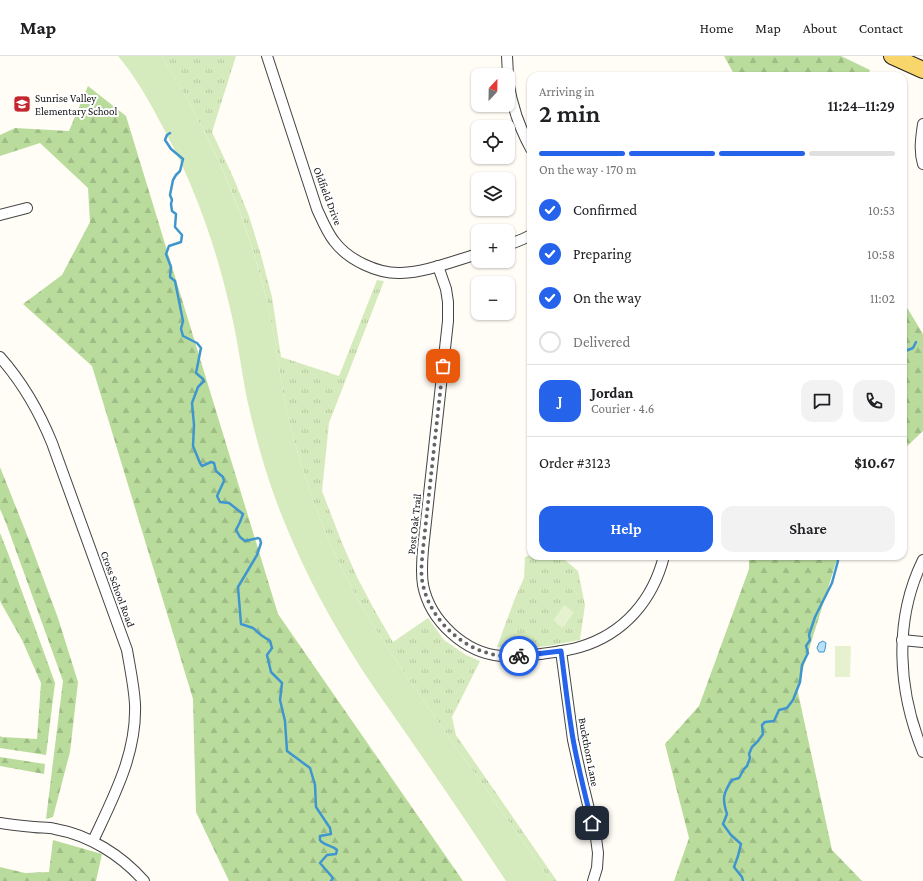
<!DOCTYPE html>
<html lang="en">
<head>
<meta charset="utf-8">
<style>
  :root { --surface:#fff; --page:#f2f2f2; --text:#202124; --muted:#757577; --line:#e0e0e0; --accent:#2563eb }
  body { margin:0; font-family:"Crimson Pro",serif; background:var(--page); color:var(--text); height:100vh; display:flex; flex-direction:column; font-size:15px; white-space:nowrap }
  * { box-sizing:border-box; margin:0 }
  p { font-size:13px; color:var(--muted) }
  .icon { flex:none; width:22px; height:22px; fill:none; stroke:currentColor; stroke-width:2; stroke-linecap:round; stroke-linejoin:round }
  .map { position:relative; flex:1; overflow:hidden }
  .drawer { position:absolute; left:527px; top:16px; width:380px; height:488px; display:flex; flex-direction:column; background:var(--surface); border-radius:12px; box-shadow:0 1px 3px #0004 }
  .drawer>* { flex:none }
  .needle { width:26px; rotate:22deg }
  .buttons { position:absolute; left:471px; top:12px; display:grid; gap:8px }
  .buttons a { display:grid; place-items:center; width:44px; height:44px; border-radius:8px; background:var(--surface); box-shadow:0 1px 3px #0004; font-size:20px }
  .pin { position:absolute; display:grid; place-items:center; width:34px; height:34px; color:#fff; margin:-17px; border-radius:8px; box-shadow:0 2px 6px #0006 }
  .courier { position:absolute; display:grid; place-items:center; width:40px; height:40px; margin:-20px; border:3px solid #2563eb; border-radius:50%; background:#fff; color:#222; box-shadow:0 1px 5px #0007 }
  .overview em { font-style:normal; font-weight:600 }
  .overview div { display:flex; flex-direction:column-reverse }
  .overview { display:flex; align-items:center; justify-content:space-between; height:68px; padding:0 12px }
  h1 { font-size:26px; font-weight:600; line-height:30px }
  .bar { display:grid; grid-template-columns:repeat(4,1fr); gap:6px 4px; align-content:center; height:48px; padding:0 12px }
  .bar i { height:5px; border-radius:3px; background:var(--line) }
  .bar .selected { background:var(--accent) }
  .bar p { grid-column:span 4 }
  .line { display:flex; align-items:center; gap:10px; padding:0 12px; border-top:1px solid var(--line) }
  .line div { flex:1 }
  .round { display:grid; place-items:center; flex:none; width:42px; height:42px; border-radius:12px; background:var(--page) }
  ol { padding:0 12px; list-style:none }
  li { display:flex; align-items:center; gap:12px; height:44px }
  li p { margin-inline-start:auto }
  li .icon { padding:4px; border-radius:50%; background:var(--accent); color:#fff; stroke-width:4 }
  li:last-child { color:var(--muted) }
  li i { width:22px; height:22px; border:2px solid var(--line); border-radius:50% }
  .button { display:flex; gap:8px; margin-top:auto; padding:8px 12px }
  .button a { flex:1; height:46px; border-radius:12px; background:var(--accent); color:#fff; font-size:16px; font-weight:600; line-height:46px; text-align:center }
  .button a+a { background:var(--page); color:var(--text) }
  header { display:flex; align-items:center; gap:24px; box-sizing:border-box; height:56px; padding:0 20px; background:var(--surface); border-bottom:1px solid var(--line) }
  header strong { font-size:19px }
  nav { display:flex; gap:22px; margin-inline-start:auto; font-size:14px }
  .map>svg:first-child { display:block }
  .grass { fill:#d5ebbd }
  .forest { fill:url(#forest-firs) }
  .park { fill:url(#park-tufts) }
  .pitch { fill:#e6f2cf }
  .water { fill:#b9e0f7; stroke:#3f96cf }
  .lines { fill:none; stroke-linecap:round; stroke-linejoin:round }
  .stream { stroke:#3f96cf; stroke-width:2.5 }
  .street-casing { stroke:#444; stroke-width:12 }
  .primary-casing { stroke:#222; stroke-width:18 }
  .street { stroke:#fff; stroke-width:10 }
  .primary { stroke:#f9d66b; stroke-width:16 }
  .done { stroke:#646461; stroke-width:4; stroke-dasharray:0 7.2 }
  .route { stroke:#2563eb; stroke-width:5 }
  .labels { text-anchor:middle; dominant-baseline:central; stroke-width:4; stroke-linejoin:round; paint-order:stroke }
  .poi-label { font-size:11px; fill:#111; stroke:#fff; text-anchor:start }
  .street-label { font-size:11px; fill:#111; stroke:#fff }
</style>
</head>
<body>
<header>
<strong>Map</strong>
<nav><a>Home</a><a>Map</a><a>About</a><a>Contact</a></nav>
</header>
<div class="map">
<svg width="923" height="825" viewBox="0 0 923 825">
  <defs>
    <pattern id="forest-firs" width="22" height="20" patternUnits="userSpaceOnUse"><rect width="22" height="20" fill="#b9dc9c"/><path d="M5 1l3.5 6h-7zM16 11l3.5 6h-7z" fill="#9ebc85"/></pattern>
    <pattern id="park-tufts" width="24" height="20" patternUnits="userSpaceOnUse"><rect width="24" height="20" fill="#d5ebbd"/><path d="M3 7l-1-3M5 7V3M7 7l1-3M15 17l-1-3M17 17v-4M19 17l1-3" fill="none" stroke="#b6c8a1"/></pattern>
  </defs>
  <rect width="100%" height="100%" fill="#fffdf5"/>
  <path class="grass" d="M118 0H161C211 78 247 160 268 250 275 281 279 311 284 342 292 379 303 417 316 453 330 488 345 522 364 554 390 598 420 639 449 681 483 729 517 777 551 825H506C473 775 439 725 405 676 386 648 365 620 348 591 320 546 297 499 278 450 265 416 255 379 247 343 241 312 237 279 229 248 214 183 191 121 158 62 147 41 134 19 118 0Z"/>
  <g class="forest">
    <polygon points="724,0 841,0 870,14 868,20 735,20"/>
    <polygon points="88,30 126,60 278,558 463,825 229,825 196,756 193,643 92,310 23,248 62,219 90,166 88,132 40,87 0,100 0,79 15,72 69,75"/>
    <polygon points="903,245 923,278 923,375 903,394"/>
    <polygon points="0,411 29,484 58,562 78,626 70,696 53,761 46,763 63,625 6,467 0,453"/>
    <polygon points="0,477 8,497 55,627 46,699 0,692 0,680 2,681 37,683 41,627 22,584 1,547 0,544"/>
    <polygon points="749,500 838,500 797,632 832,794 862,825 674,825 689,782 665,688 699,650 749,513"/>
    <polygon points="0,701 45,708 44,718 0,710"/>
    <polygon points="53,784 102,798 96,825 0,825 0,811 25,817 49,816"/>
  </g>
  <g class="park">
    <path d="M161 0H236L212 76 234 123 249 160 261 199 272 241 281 301 339 320 377 224 384 225 329 367 322 435 342 487 357 521 375 555 393 586 428 562 444 584 466 599 480 605 452 661 456 679 557 825H551C517 777 483 729 449 681 420 639 390 598 364 554 345 522 330 488 316 453 303 417 292 379 284 342 279 311 275 281 268 250 247 159 211 78 161 0Z"/>
    <polygon points="531,499 531,500 551,500 565,504 578,515 585,549 580,584 548,590 525,592 497,591 515,542 524,522 525,501"/>
  </g>
  <g class="pitch">
    <polygon points="564,549 574,556 563,572 553,565"/>
    <polygon points="835,590 851,590 850,621 835,621"/>
  </g>
  <polygon class="water" points="823,585 826,587 825,593 824,596 819,596 817,592 819,587"/>
  <g class="lines">
    <g class="stream">
      <path d="M170 77 167 79 165 84 171 93 183 103 180 115 176 119 173 124 170 139 172 144 171 148 172 155 176 158 175 171 182 179 181 186 169 190 166 198 171 211 170 221 175 225 183 265 181 273 183 280 197 287 201 292 196 317 203 323 204 325 198 331 192 347 194 369 193 390 200 407 202 410 211 406 214 407 216 415 223 421 224 425 217 440 220 446 229 447 243 458 240 466 236 474 240 481 245 485 258 482 260 483 261 487 257 499 238 531 241 568 253 572 261 579 270 585 272 592 267 599 271 616 282 627 280 644 285 665 287 695 310 712 315 729 316 751 330 772 331 778 320 780V784C324 790 332 789 337 794L336 798 327 799 320 807 333 822 331 825"/>
      <polyline points="903,296 913,292 916,286"/>
      <path d="M743 825 742 821 734 811 738 800 741 788 731 779 723 768 727 758C722 743 723 737 732 724L739 722 744 713 747 710 750 702 749 698 752 691 758 685 763 678 762 669 765 666 774 665 779 654 787 652 793 644 800 626 802 609 808 597 806 590 810 584 809 579 815 561 832 527 838 505 836 500"/>
    </g>
    <g class="street-casing">
      <g id="street">
        <path d="M267 0 317 153C322 164 327 176 334 185 348 204 378 218 401 217 427 216 453 205 478 198"/>
        <polyline points="507,0 508,19"/>
        <path d="M508 25C512 50 519 71 531 93"/>
        <path d="M923 68C921 82 919 95 923 108"/>
        <polyline points="0,159 27,152"/>
        <polyline points="508,189 523,183 531,179"/>
        <path d="M438 210 446 233 448 246V265L423 493C422 505 421 517 423 529 430 565 465 597 501 600 515 601 528 599 541 598 554 596 567 595 580 591 624 578 653 544 664 500"/>
        <path d="M0 301C23 327 39 355 52 387L127 594C130 612 134 630 135 648 137 698 113 742 93 785"/>
        <path d="M923 504C893 565 898 635 923 696"/>
        <polyline points="902,584 923,586"/>
        <polyline points="561,595 573,684 581,720 596,782 598,797 597,812 593,825"/>
        <path d="M0 767C11 769 22 770 34 771 41 772 48 771 55 773 89 779 121 799 144 825"/>
      </g>
    </g>
    <g class="primary-casing">
      <polyline id="primary" points="892,0 923,14"/>
    </g>
    <use href="#street" class="street"/>
    <use href="#primary" class="primary"/>
  </g>
  <g class="lines">
    <path class="done" d="M443 310 423 493C422 505 420 517 423 529 432 571 476 605 519 600"/>
    <path class="route" d="M519 600 561 595C565 625 568 654 573 683 578 711 585 739 592 767"/>
  </g>
  <defs>
    <g id="school-square" transform="scale(0.9)"><rect x="-9" y="-9" width="18" height="18" rx="4" fill="#c4262e" stroke="#fff"/><path d="M0-5L7-2L0 1L-7-2ZM-4 1L0 2.5L4 1V4Q0 6-4 4Z" fill="#fff"/></g>
  </defs>
  <g fill-rule="evenodd">
    <use href="#school-square" x="22" y="48"/>
  </g>
  <g class="labels">
    <g class="poi-label">
      <text x="35" y="42">Sunrise Valley<tspan x="35" dy="13">Elementary School</tspan></text>
    </g>
    <g class="street-label">
      <text transform="translate(328 140) rotate(69)">Oldfield Drive</text>
      <text transform="translate(414 468) rotate(-84)">Post Oak Trail</text>
      <text transform="translate(118 533) rotate(70)">Cross School Road</text>
      <text transform="translate(589 696) rotate(79)">Buckthorn Lane</text>
    </g>
  </g>
</svg>
<div class="buttons">
<a><svg class="needle" viewBox="-14 -14 28 28"><path d="M0-13l5 13h-10z" fill="#e53935"/><path d="M0 13l5-13h-10z" fill="#757577"/></svg></a>
<a><svg class="icon" aria-label="locate" viewBox="0 0 24 24"><circle cx="12" cy="12" r="6"/><path d="M12 2v4M12 18v4M2 12h4M18 12h4"/></svg></a>
<a><svg class="icon" aria-label="layers" viewBox="0 0 24 24"><path d="M12 4l9 5-9 5-9-5zM3 14l9 5 9-5"/></svg></a>
<a>+</a>
<a>−</a>
</div>
<div class="pin" style="left:443px;top:310px;background:#ea580c"><svg class="icon" aria-label="bag" viewBox="0 0 24 24"><path d="M5 8h14l-1 12H6zM9 8a3 3 0 0 1 6 0"/></svg></div>
<div class="pin" style="left:592px;top:767px;background:#1f2937"><svg class="icon" aria-label="home" viewBox="0 0 24 24"><path d="M3 11l9-7 9 7M6 9v11h12V9"/></svg></div>
<div class="courier" style="left:519px;top:600px"><svg class="icon" aria-label="bike" viewBox="0 0 24 24"><circle cx="6" cy="16" r="4"/><circle cx="18" cy="16" r="4"/><path d="M6 16l4-8h5l3 8M10 8l3 8H6M13 5h3"/></svg></div>
<section class="drawer">
<div class="overview"><div><h1>2 min</h1><p>Arriving in</p></div><em>11:24–11:29</em></div>
<div class="bar"><i class="selected"></i><i class="selected"></i><i class="selected"></i><i></i><p>On the way · 170 m</p></div>
<ol>
<li><svg class="icon" aria-label="check" viewBox="0 0 24 24"><path d="M5 12l5 5 9-10"/></svg>Confirmed<p>10:53</p></li>
<li><svg class="icon" aria-label="check" viewBox="0 0 24 24"><path d="M5 12l5 5 9-10"/></svg>Preparing<p>10:58</p></li>
<li><svg class="icon" aria-label="check" viewBox="0 0 24 24"><path d="M5 12l5 5 9-10"/></svg>On the way<p>11:02</p></li>
<li><i></i>Delivered</li>
</ol>
<div class="line" style="height:72px"><b class="round" style="background:var(--accent);color:#fff">J</b><div><b>Jordan</b><p>Courier · 4.6</p></div><a class="round"><svg class="icon" aria-label="chat" viewBox="0 0 24 24"><path d="M4 5h16v11H9l-5 4z"/></svg></a><a class="round"><svg class="icon" aria-label="phone" viewBox="0 0 24 24"><path d="M5 4h4l2 5-3 2q2 4 5 5l2-3 5 2v4C11 20 4 13 5 4z"/></svg></a></div>
<div class="line" style="height:52px"><div>Order #3123</div><b>$10.67</b></div>
<div class="button"><a>Help</a><a>Share</a></div>
</section>
</div>
</body>
</html>
